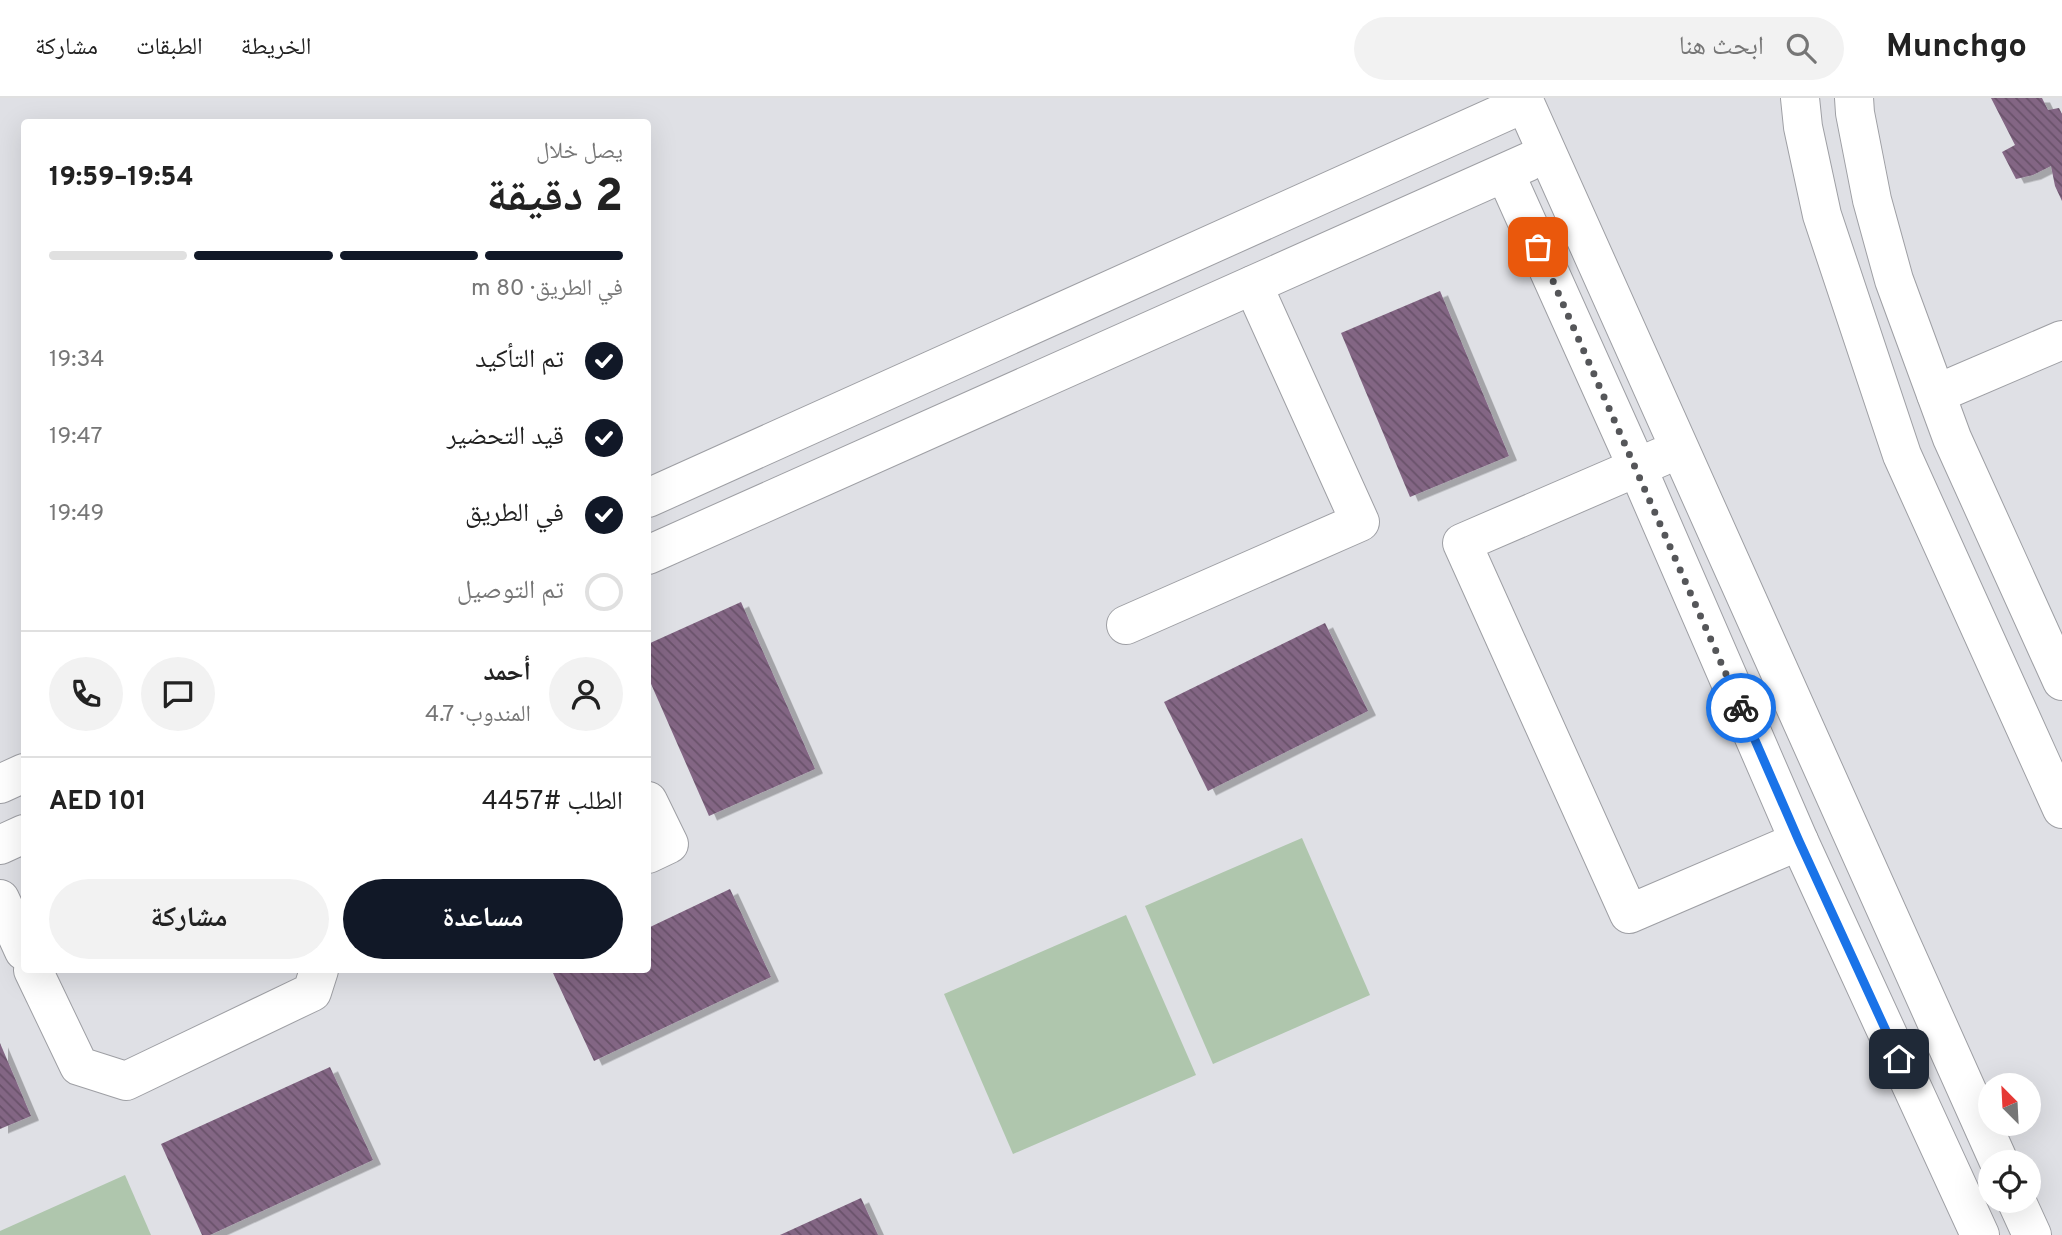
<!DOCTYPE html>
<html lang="ar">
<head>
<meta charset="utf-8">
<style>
  :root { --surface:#fff; --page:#f2f2f2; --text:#222; --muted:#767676; --line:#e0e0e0; --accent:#111827 }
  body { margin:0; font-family:Overpass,"Noto Naskh Arabic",sans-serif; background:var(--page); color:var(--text); direction:rtl; height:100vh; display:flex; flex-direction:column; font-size:26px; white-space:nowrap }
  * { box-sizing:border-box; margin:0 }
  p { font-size:23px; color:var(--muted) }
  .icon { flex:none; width:38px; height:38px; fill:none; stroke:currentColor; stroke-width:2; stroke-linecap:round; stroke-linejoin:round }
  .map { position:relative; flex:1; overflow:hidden; direction:ltr }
  .panel { position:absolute; left:21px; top:21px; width:630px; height:854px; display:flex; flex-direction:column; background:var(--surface); border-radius:7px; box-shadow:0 7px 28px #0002; direction:rtl }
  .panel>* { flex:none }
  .needle { width:46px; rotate:336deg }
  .controls { position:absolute; left:1978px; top:975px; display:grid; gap:14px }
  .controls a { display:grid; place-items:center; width:63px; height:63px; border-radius:50%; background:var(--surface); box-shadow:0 7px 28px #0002; font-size:35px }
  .pin { position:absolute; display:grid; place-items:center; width:60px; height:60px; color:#fff; margin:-30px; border-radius:14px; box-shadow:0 4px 10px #0006 }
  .courier { position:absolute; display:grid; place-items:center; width:70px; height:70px; margin:-35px; border:5px solid #1a73e8; border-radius:50%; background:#fff; color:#222; box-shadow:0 2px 9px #0007 }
  .overview em { font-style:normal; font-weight:800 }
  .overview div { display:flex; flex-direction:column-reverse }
  .overview { display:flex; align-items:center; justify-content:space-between; height:119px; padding:0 28px }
  h1 { font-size:46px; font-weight:800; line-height:52px }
  .bar { display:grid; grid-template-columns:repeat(4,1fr); gap:10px 7px; align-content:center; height:84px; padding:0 28px }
  .bar i { height:9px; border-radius:5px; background:var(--line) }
  .bar .active { background:var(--accent) }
  .bar p { grid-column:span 4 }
  .line { display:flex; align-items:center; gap:18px; padding:0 28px; border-top:2px solid var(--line) }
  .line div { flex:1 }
  .round { display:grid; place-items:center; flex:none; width:74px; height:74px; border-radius:37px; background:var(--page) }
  ol { padding:0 28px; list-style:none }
  li { display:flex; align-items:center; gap:21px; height:77px }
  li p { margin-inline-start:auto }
  li .icon { padding:7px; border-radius:50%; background:var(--accent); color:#fff; stroke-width:4 }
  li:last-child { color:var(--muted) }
  li i { width:38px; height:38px; border:4px solid var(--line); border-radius:50% }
  .primary-button { display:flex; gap:14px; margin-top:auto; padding:14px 28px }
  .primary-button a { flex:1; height:80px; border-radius:42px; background:var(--accent); color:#fff; font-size:28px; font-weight:800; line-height:80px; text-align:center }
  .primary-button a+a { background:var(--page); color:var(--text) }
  header { display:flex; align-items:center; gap:42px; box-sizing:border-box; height:98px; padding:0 35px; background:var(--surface); border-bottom:2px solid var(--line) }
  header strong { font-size:33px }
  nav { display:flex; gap:38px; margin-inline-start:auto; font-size:24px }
  .search { width:490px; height:63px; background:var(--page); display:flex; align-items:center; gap:18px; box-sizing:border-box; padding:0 24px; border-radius:38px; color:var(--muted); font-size:26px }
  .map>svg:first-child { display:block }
  .pitch { fill:#afc6ad }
  .building { fill:url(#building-back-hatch); filter:url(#shadow) }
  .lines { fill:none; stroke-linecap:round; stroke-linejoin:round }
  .minor-casing { stroke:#9e9fa4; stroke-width:40 }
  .minor { stroke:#fff; stroke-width:38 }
  .done { stroke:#555659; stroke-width:7; stroke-dasharray:0 12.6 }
  .route { stroke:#1a73e8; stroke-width:9 }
</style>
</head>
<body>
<header>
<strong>Munchgo</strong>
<div class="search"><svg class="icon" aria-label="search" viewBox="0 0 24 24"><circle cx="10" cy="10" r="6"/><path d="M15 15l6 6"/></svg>ابحث هنا</div>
<nav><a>الخريطة</a><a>الطبقات</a><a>مشاركة</a></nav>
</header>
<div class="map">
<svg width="2062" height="1137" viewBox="0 0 2062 1137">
  <defs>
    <pattern id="building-back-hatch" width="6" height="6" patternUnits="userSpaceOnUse" patternTransform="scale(1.75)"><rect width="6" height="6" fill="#836684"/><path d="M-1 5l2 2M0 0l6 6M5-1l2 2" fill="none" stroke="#69526a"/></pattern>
    <filter id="shadow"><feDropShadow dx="8" dy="4.5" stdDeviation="0" flood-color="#0004"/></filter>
  </defs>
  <rect width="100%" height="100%" fill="#dfe0e5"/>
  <g class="pitch">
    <polygon points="1302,740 1370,897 1213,966 1145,808"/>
    <polygon points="1126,817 1196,977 1013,1056 944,896"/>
    <polygon points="125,1077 151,1137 0,1137 0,1133"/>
  </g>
  <g class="building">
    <polygon points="1991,0 2042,0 2048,12 2059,10 2062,16 2062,103 2055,88 2051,68 2033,77 2016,81 2002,54 2015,47"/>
    <polygon points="1440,193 1509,358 1410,399 1341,235"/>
    <polygon points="741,504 815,671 709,718 648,579 648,546"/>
    <polygon points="1325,525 1368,613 1208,693 1164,604"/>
    <polygon points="730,791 771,879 594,963 553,875 560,872 648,872 648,830"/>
    <polygon points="0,945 31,1018 0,1031"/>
    <polygon points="330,969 373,1062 210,1137 202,1137 161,1046"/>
    <polygon points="861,1100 878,1137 780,1137"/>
  </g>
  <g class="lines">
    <g class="minor-casing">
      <g id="minor">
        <polyline points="1800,0 1803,29 1822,117 1902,357 2062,711"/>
        <polyline points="1854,0 1855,15 1872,102 1894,182 1952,340 2062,583"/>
        <polyline points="1505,75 1637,369 1799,743 1980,1137"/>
        <polyline points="1936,296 2062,242"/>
        <polyline points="1661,359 1462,445 1629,816 1799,743"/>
        <polyline points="648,400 1525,5 1999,1064"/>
        <polyline points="648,457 1528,64"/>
        <polyline points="1126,527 1360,424 1253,187"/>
        <polyline points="0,686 24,675"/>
        <polyline points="648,703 669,746 648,756"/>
        <polyline points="0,747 24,736"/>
        <polyline points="0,801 24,853"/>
        <polyline points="33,872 79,968 126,983 312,894 319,872"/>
        <polyline points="2016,1102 2032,1137"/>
      </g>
    </g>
    <use href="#minor" class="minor"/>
  </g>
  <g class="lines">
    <polyline class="done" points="1538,149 1741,610"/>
    <polyline class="route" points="1741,610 1799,743 1899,961"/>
  </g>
</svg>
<div class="controls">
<a><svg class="needle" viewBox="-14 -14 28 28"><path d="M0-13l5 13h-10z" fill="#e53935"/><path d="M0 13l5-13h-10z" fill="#767676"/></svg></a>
<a><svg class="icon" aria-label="locate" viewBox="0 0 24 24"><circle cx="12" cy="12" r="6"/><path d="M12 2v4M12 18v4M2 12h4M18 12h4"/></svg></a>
</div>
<div class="pin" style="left:1538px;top:149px;background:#ea580c"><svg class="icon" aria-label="bag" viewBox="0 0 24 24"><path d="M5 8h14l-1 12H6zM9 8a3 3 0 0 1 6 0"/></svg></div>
<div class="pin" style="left:1899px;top:961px;background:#1f2937"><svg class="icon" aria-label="home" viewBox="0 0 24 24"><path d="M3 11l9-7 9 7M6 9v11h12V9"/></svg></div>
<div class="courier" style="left:1741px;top:610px"><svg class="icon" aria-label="bike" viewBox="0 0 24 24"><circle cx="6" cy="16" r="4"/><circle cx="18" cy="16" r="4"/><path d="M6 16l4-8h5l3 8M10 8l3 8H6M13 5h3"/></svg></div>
<section class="panel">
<div class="overview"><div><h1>2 دقيقة</h1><p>يصل خلال</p></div><em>19:54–19:59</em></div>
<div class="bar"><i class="active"></i><i class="active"></i><i class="active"></i><i></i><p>في الطريق · 80 m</p></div>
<ol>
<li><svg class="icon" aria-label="check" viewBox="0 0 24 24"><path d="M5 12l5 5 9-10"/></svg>تم التأكيد<p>19:34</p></li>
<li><svg class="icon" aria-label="check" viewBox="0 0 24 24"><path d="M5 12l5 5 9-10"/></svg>قيد التحضير<p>19:47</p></li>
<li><svg class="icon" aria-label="check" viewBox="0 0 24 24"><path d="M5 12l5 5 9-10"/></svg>في الطريق<p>19:49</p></li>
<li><i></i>تم التوصيل</li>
</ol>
<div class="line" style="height:126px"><a class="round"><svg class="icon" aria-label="person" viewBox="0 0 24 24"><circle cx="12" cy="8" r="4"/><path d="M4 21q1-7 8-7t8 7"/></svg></a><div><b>أحمد</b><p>المندوب · 4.7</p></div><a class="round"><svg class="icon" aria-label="chat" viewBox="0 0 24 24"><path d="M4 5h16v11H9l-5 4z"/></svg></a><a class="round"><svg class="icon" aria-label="phone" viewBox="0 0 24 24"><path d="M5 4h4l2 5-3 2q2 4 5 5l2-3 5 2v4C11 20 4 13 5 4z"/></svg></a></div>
<div class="line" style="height:91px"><div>الطلب #4457</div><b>AED 101</b></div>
<div class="primary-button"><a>مساعدة</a><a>مشاركة</a></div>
</section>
</div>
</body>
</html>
